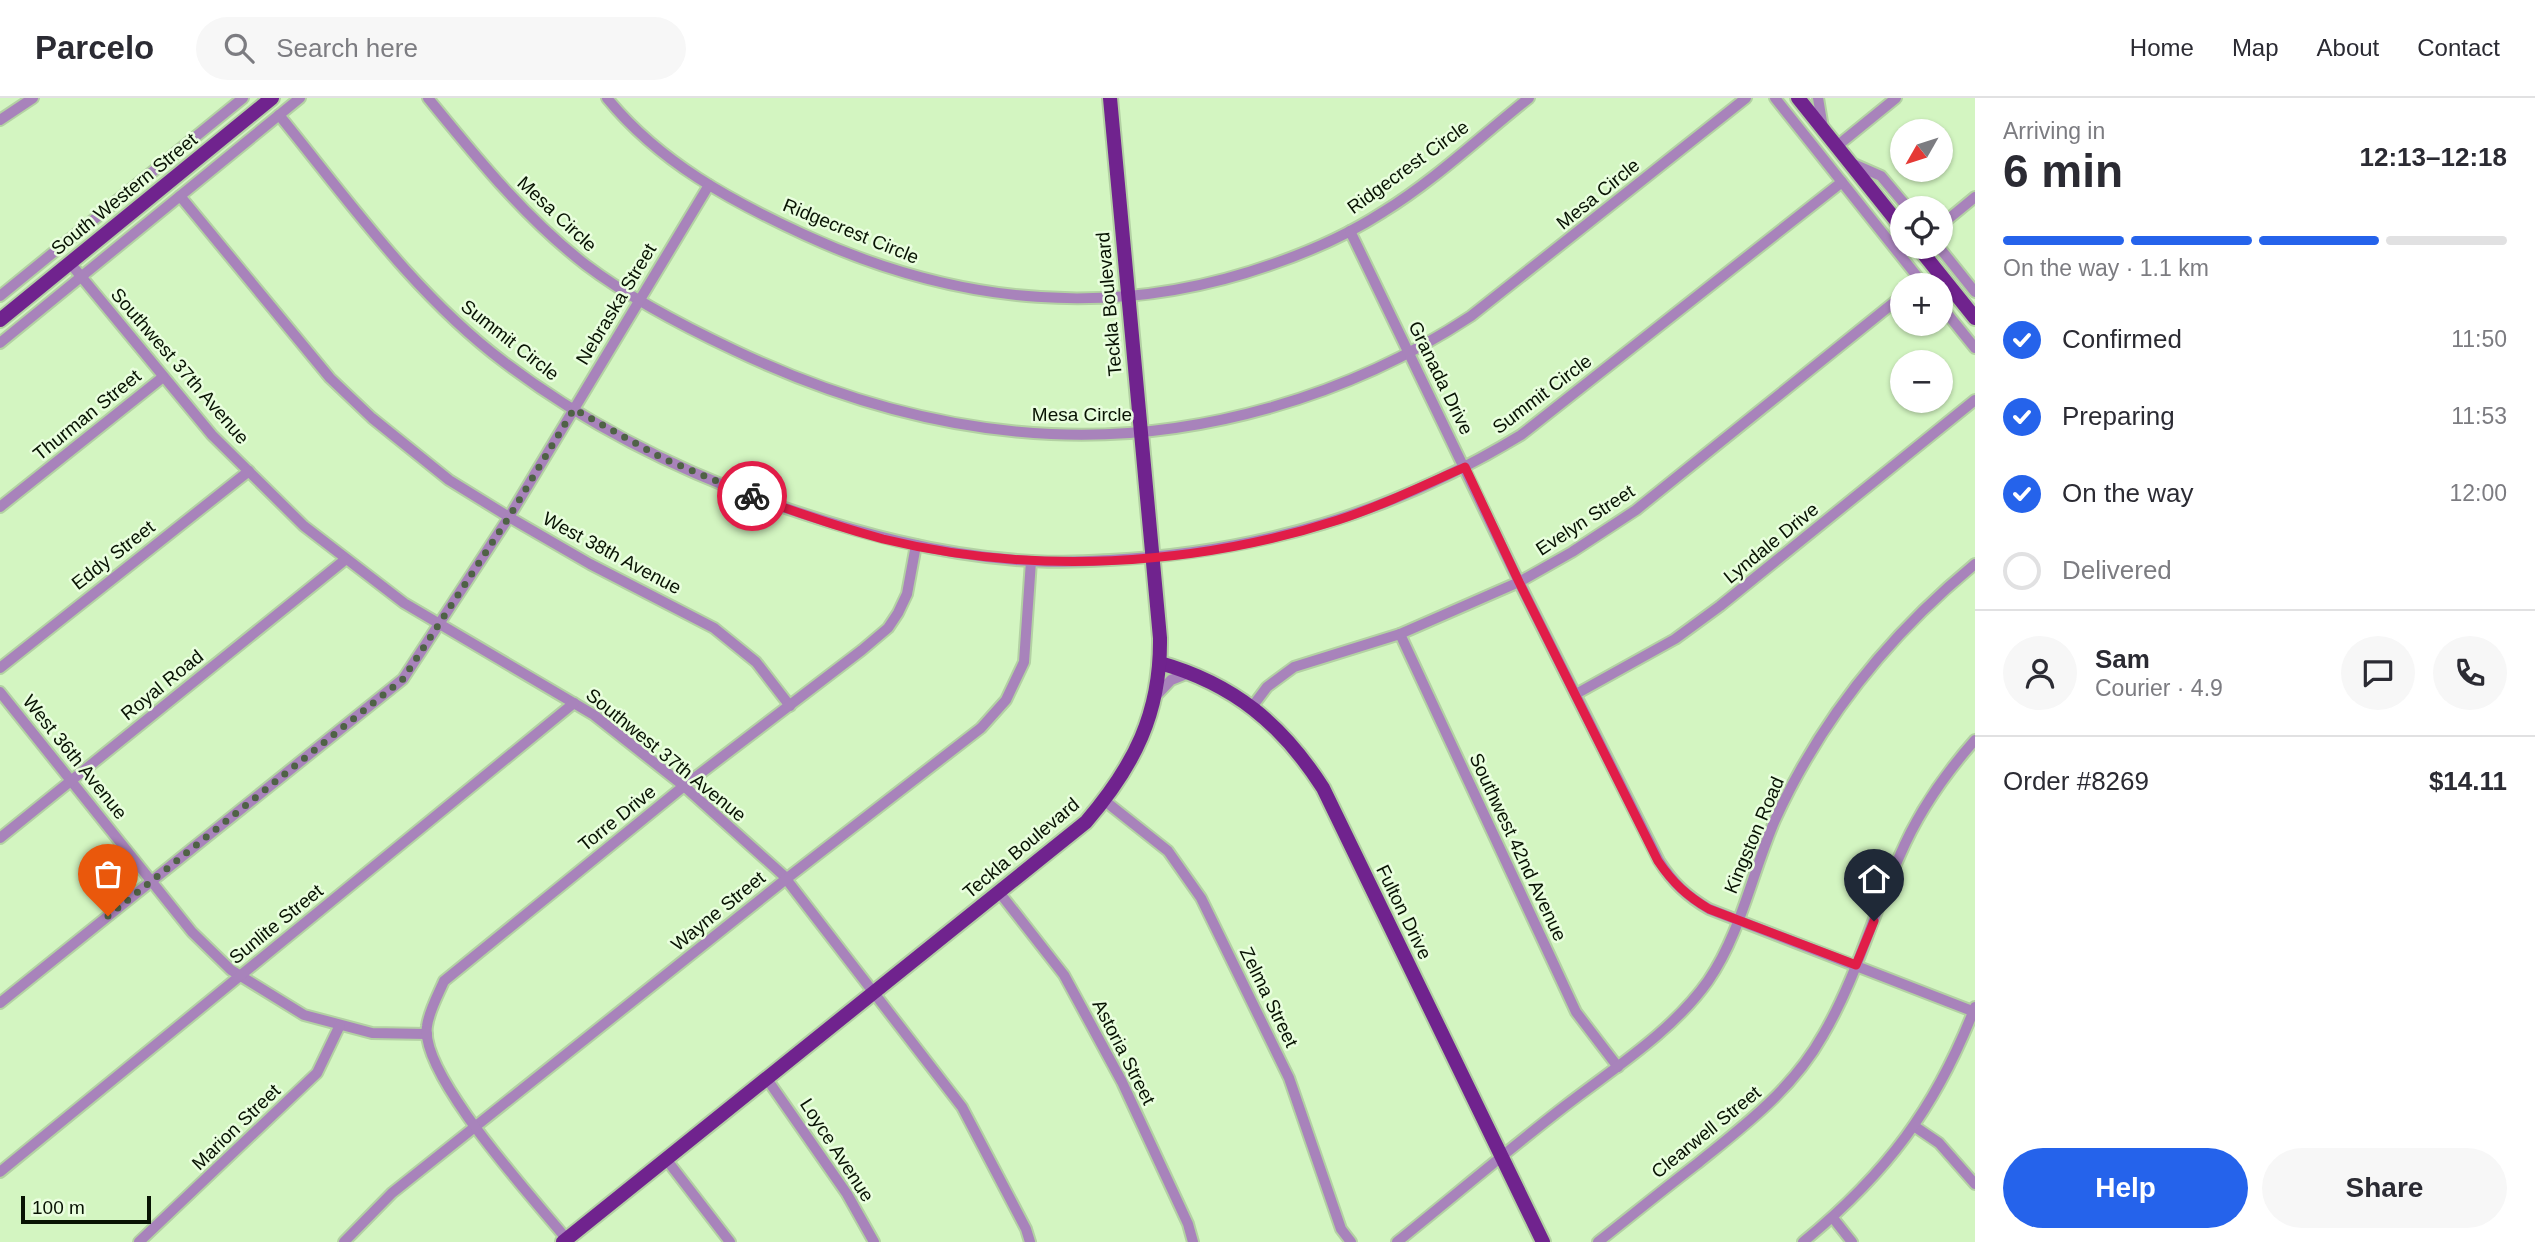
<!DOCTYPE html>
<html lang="en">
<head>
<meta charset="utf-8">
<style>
  :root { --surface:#fff; --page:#f7f7f7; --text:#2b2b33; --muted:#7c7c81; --line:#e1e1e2; --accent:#2563eb }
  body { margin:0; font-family:Arial,sans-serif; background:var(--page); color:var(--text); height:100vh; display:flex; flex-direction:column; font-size:26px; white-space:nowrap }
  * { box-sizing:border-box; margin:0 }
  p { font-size:23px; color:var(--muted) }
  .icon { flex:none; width:38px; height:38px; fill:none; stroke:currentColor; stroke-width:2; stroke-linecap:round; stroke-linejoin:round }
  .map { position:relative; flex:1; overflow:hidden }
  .panel { display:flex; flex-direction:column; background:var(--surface); width:560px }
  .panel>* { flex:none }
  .needle { width:46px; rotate:231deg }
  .controls { position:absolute; left:1890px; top:21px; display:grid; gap:14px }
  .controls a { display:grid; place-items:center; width:63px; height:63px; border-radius:50%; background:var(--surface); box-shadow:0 2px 5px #0004; font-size:35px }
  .scale { position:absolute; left:21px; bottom:18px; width:130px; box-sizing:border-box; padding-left:7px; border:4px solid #081303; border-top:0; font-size:19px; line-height:24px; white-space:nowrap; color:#081303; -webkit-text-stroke:5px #e9fede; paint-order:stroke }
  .pin { position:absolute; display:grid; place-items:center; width:60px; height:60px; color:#fff; margin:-72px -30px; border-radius:50% 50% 50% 0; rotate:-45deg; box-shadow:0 0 7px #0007 }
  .pin .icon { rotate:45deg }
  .courier { position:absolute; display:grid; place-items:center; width:70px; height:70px; margin:-35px; border:5px solid #e11d48; border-radius:50%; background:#fff; color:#222; box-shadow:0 2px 9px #0007 }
  .headline em { font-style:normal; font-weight:700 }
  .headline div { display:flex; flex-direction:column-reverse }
  .headline { display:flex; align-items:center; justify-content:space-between; height:119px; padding:0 28px }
  h1 { font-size:46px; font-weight:700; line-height:52px }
  .bar { display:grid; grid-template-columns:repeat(4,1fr); gap:10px 7px; align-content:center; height:84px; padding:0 28px }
  .bar i { height:9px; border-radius:5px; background:var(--line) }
  .bar .active { background:var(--accent) }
  .bar p { grid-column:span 4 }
  .line { display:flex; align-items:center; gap:18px; padding:0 28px; border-top:2px solid var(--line) }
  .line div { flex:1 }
  .round { display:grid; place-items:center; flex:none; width:74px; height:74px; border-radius:37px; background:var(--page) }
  ol { padding:0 28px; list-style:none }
  li { display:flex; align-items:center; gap:21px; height:77px }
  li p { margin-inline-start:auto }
  li .icon { padding:7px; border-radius:50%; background:var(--accent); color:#fff; stroke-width:4 }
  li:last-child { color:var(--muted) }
  li i { width:38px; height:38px; border:4px solid var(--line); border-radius:50% }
  .cta { display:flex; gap:14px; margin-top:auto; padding:14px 28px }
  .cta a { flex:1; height:80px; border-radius:42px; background:var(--accent); color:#fff; font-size:28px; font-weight:700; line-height:80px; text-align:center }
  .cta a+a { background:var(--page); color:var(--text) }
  header { display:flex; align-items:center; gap:42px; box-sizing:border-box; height:98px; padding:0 35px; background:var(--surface); border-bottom:2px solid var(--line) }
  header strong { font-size:33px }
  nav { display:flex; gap:38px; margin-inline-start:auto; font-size:24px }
  .search { width:490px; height:63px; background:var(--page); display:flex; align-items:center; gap:18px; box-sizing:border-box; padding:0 24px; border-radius:38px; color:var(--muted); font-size:26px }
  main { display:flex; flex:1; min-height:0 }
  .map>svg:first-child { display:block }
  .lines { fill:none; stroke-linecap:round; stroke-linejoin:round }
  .minor-casing { stroke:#b3d1a3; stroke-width:14 }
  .major-casing { stroke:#b3d1a3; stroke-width:18 }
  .minor { stroke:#a883bb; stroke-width:10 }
  .major { stroke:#70238e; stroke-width:14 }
  .done { stroke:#4f6246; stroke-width:7; stroke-dasharray:0 12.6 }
  .route { stroke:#e11d48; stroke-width:9 }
  .labels { text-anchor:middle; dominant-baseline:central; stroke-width:5; stroke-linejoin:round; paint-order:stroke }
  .street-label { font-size:19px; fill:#081303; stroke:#e9fede }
</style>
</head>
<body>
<header>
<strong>Parcelo</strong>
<div class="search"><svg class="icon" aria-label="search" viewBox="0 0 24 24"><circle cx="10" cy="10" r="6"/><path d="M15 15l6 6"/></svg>Search here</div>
<nav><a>Home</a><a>Map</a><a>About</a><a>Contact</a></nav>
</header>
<main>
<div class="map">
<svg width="1975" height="1144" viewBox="0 0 1975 1144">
  <rect width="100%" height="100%" fill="#d3f5c1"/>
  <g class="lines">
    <g class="minor-casing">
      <g id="minor">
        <path d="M428 0C477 60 524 119 586 167 631 201 683 228 734 252 833 299 941 331 1051 336 1197 343 1350 298 1471 218L1746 0"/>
        <path d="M607 0C659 64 731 103 805 137 957 207 1115 222 1273 166 1311 153 1349 136 1383 114 1435 82 1481 38 1529 0"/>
        <polyline points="1775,0 1924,187"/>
        <polyline points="1818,0 1823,30"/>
        <path d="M279 17C349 103 415 197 504 264 583 324 675 371 768 404 853 434 941 458 1031 463 1057 465 1084 463 1110 462 1259 454 1393 415 1521 337L1842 84"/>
        <polyline points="0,22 33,0"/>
        <polyline points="1837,48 1896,0"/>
        <polyline points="1849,64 1881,78 1908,110"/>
        <polyline points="180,98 330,280 372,320 449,382 509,419 590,466 714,530 756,564 790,608"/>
        <polyline points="1941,127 1975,99"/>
        <path d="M1350 133 1519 484 1659 763C1673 785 1687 798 1709 811L1975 914"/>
        <polyline points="1939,149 1975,194"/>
        <polyline points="70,165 212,337 304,428 404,505 594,617 684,688 783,777 962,1009 1026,1131 1030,1144"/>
        <polyline points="0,198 243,0"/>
        <polyline points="1941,208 1975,250"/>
        <polyline points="0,245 300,0"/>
        <polyline points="0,409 163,279"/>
        <polyline points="1400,536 1576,914 1618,969"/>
        <polyline points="0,570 249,373"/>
        <polyline points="0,594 192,834 231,872 304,917 372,935 427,936"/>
        <polyline points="1576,596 1675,541 1720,508 1975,302"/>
        <polyline points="1154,600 1171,582 1191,574"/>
        <polyline points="1252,609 1267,589 1294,569 1400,536 1519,484 1572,454 1636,412 1902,198"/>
        <polyline points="1105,703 1168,753 1201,800 1289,980 1341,1131 1351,1144"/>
        <polyline points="0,740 346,461"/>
        <polyline points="999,794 1064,877 1122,984 1188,1126 1193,1144"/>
        <polyline points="0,905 403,581 509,419 709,87"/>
        <polyline points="767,981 847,1096 874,1144"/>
        <polyline points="1914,1028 1939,1045 1975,1086"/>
        <polyline points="666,1061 730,1144"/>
        <polyline points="0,1074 574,605"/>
        <polyline points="1833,1120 1852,1144"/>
        <polyline points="139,1144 317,975 340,927"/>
        <polyline points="344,1144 392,1095 786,781 981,630 1006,602 1024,564 1031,463"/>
        <path d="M569 1144C536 1103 419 977 427 928 429 913 438 897 444 883L684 688 862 552 888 530 898 515 907 496 916 447"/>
        <path d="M1397 1144C1453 1099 1508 1052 1565 1008 1614 970 1672 934 1708 883 1741 835 1752 775 1775 722 1821 621 1890 536 1975 466"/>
        <path d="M1598 1144C1631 1118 1664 1091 1698 1065 1745 1027 1793 991 1823 937 1856 881 1873 816 1900 757 1918 715 1945 676 1975 642"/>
        <path d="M1803 1144C1886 1076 1936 1010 1975 909"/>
      </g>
    </g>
    <g class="major-casing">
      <g id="major">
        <polyline points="1798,0 1902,130"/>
        <polyline points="1918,149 1975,220"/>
        <polyline points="0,222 272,0"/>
        <path d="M1160 565C1234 586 1282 626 1323 690L1543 1144"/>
        <path d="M563 1144 1086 724C1134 668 1161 615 1160 540L1110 0"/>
      </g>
    </g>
    <use href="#minor" class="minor"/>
    <use href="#major" class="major"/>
  </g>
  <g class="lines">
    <polyline class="done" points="108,818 403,581 509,419 574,311 662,360 752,398"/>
    <path class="route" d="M752 398C795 414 839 429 883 441 1031 477 1193 469 1338 422 1381 408 1423 388 1465 369L1519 484 1658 763C1673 785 1687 798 1709 811L1856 867 1874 823"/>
  </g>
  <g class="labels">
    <g class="street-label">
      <text transform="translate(1408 69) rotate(-36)">Ridgecrest Circle</text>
      <text transform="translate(124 96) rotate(-39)">South Western Street</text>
      <text transform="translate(1598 96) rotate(-39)">Mesa Circle</text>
      <text transform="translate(557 116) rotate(43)">Mesa Circle</text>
      <text transform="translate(851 133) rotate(22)">Ridgecrest Circle</text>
      <text transform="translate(616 206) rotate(-59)">Nebraska Street</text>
      <text transform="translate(1109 206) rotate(-95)">Teckla Boulevard</text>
      <text transform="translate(510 242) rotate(38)">Summit Circle</text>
      <text transform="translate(180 268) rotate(49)">Southwest 37th Avenue</text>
      <text transform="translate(1441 280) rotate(64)">Granada Drive</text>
      <text transform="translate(1542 296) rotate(-37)">Summit Circle</text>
      <text x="1082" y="316">Mesa Circle</text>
      <text transform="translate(87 317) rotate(-39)">Thurman Street</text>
      <text transform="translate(1585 422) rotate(-33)">Evelyn Street</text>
      <text transform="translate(1771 445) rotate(-39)">Lyndale Drive</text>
      <text transform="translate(612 455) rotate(28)">West 38th Avenue</text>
      <text transform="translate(113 457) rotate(-38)">Eddy Street</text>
      <text transform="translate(162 587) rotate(-39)">Royal Road</text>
      <text transform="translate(666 657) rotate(39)">Southwest 37th Avenue</text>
      <text transform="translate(75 659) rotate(51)">West 36th Avenue</text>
      <text transform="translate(617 720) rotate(-39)">Torre Drive</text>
      <text transform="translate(1754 737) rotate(-67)">Kingston Road</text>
      <text transform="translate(1518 749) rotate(65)">Southwest 42nd Avenue</text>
      <text transform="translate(1021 750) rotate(-40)">Teckla Boulevard</text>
      <text transform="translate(718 813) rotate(-39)">Wayne Street</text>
      <text transform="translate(1404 814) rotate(64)">Fulton Drive</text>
      <text transform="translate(276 826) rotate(-39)">Sunlite Street</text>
      <text transform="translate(1269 899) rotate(64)">Zelma Street</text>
      <text transform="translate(1124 954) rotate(63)">Astoria Street</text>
      <text transform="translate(236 1029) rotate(-44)">Marion Street</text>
      <text transform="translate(1706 1034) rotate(-39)">Clearwell Street</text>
      <text transform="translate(837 1052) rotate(57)">Loyce Avenue</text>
    </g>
  </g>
</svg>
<div class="controls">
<a><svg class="needle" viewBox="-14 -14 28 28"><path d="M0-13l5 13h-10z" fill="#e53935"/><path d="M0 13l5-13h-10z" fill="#7c7c81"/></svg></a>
<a><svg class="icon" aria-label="locate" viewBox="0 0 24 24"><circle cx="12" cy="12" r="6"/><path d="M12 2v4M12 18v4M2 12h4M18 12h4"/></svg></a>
<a>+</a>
<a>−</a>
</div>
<div class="scale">100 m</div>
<div class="pin" style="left:108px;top:818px;background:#ea580c"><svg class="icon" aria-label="bag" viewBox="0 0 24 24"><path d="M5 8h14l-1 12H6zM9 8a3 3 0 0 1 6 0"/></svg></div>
<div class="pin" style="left:1874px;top:823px;background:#1f2937"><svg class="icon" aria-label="home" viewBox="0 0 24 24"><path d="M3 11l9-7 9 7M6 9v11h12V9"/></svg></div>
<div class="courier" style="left:752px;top:398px"><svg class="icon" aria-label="bike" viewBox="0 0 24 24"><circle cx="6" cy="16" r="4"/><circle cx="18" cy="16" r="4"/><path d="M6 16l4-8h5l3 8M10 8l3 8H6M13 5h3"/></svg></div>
</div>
<section class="panel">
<div class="headline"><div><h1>6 min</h1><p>Arriving in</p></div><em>12:13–12:18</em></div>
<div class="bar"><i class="active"></i><i class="active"></i><i class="active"></i><i></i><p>On the way · 1.1 km</p></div>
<ol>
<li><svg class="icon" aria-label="check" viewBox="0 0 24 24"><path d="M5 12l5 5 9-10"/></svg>Confirmed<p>11:50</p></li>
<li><svg class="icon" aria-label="check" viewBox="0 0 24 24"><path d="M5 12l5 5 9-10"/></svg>Preparing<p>11:53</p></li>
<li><svg class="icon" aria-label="check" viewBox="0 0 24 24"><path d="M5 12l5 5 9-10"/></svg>On the way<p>12:00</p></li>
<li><i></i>Delivered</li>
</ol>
<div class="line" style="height:126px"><a class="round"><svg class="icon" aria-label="person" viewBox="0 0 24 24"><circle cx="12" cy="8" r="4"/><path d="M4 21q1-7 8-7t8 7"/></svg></a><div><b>Sam</b><p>Courier · 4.9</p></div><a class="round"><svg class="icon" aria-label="chat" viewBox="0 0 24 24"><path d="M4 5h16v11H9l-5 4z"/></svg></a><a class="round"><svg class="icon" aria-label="phone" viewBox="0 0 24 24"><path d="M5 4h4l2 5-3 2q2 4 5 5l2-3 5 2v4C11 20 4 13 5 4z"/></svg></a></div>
<div class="line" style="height:91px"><div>Order #8269</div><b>$14.11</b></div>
<div class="cta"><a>Help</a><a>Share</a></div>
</section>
</main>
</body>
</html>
